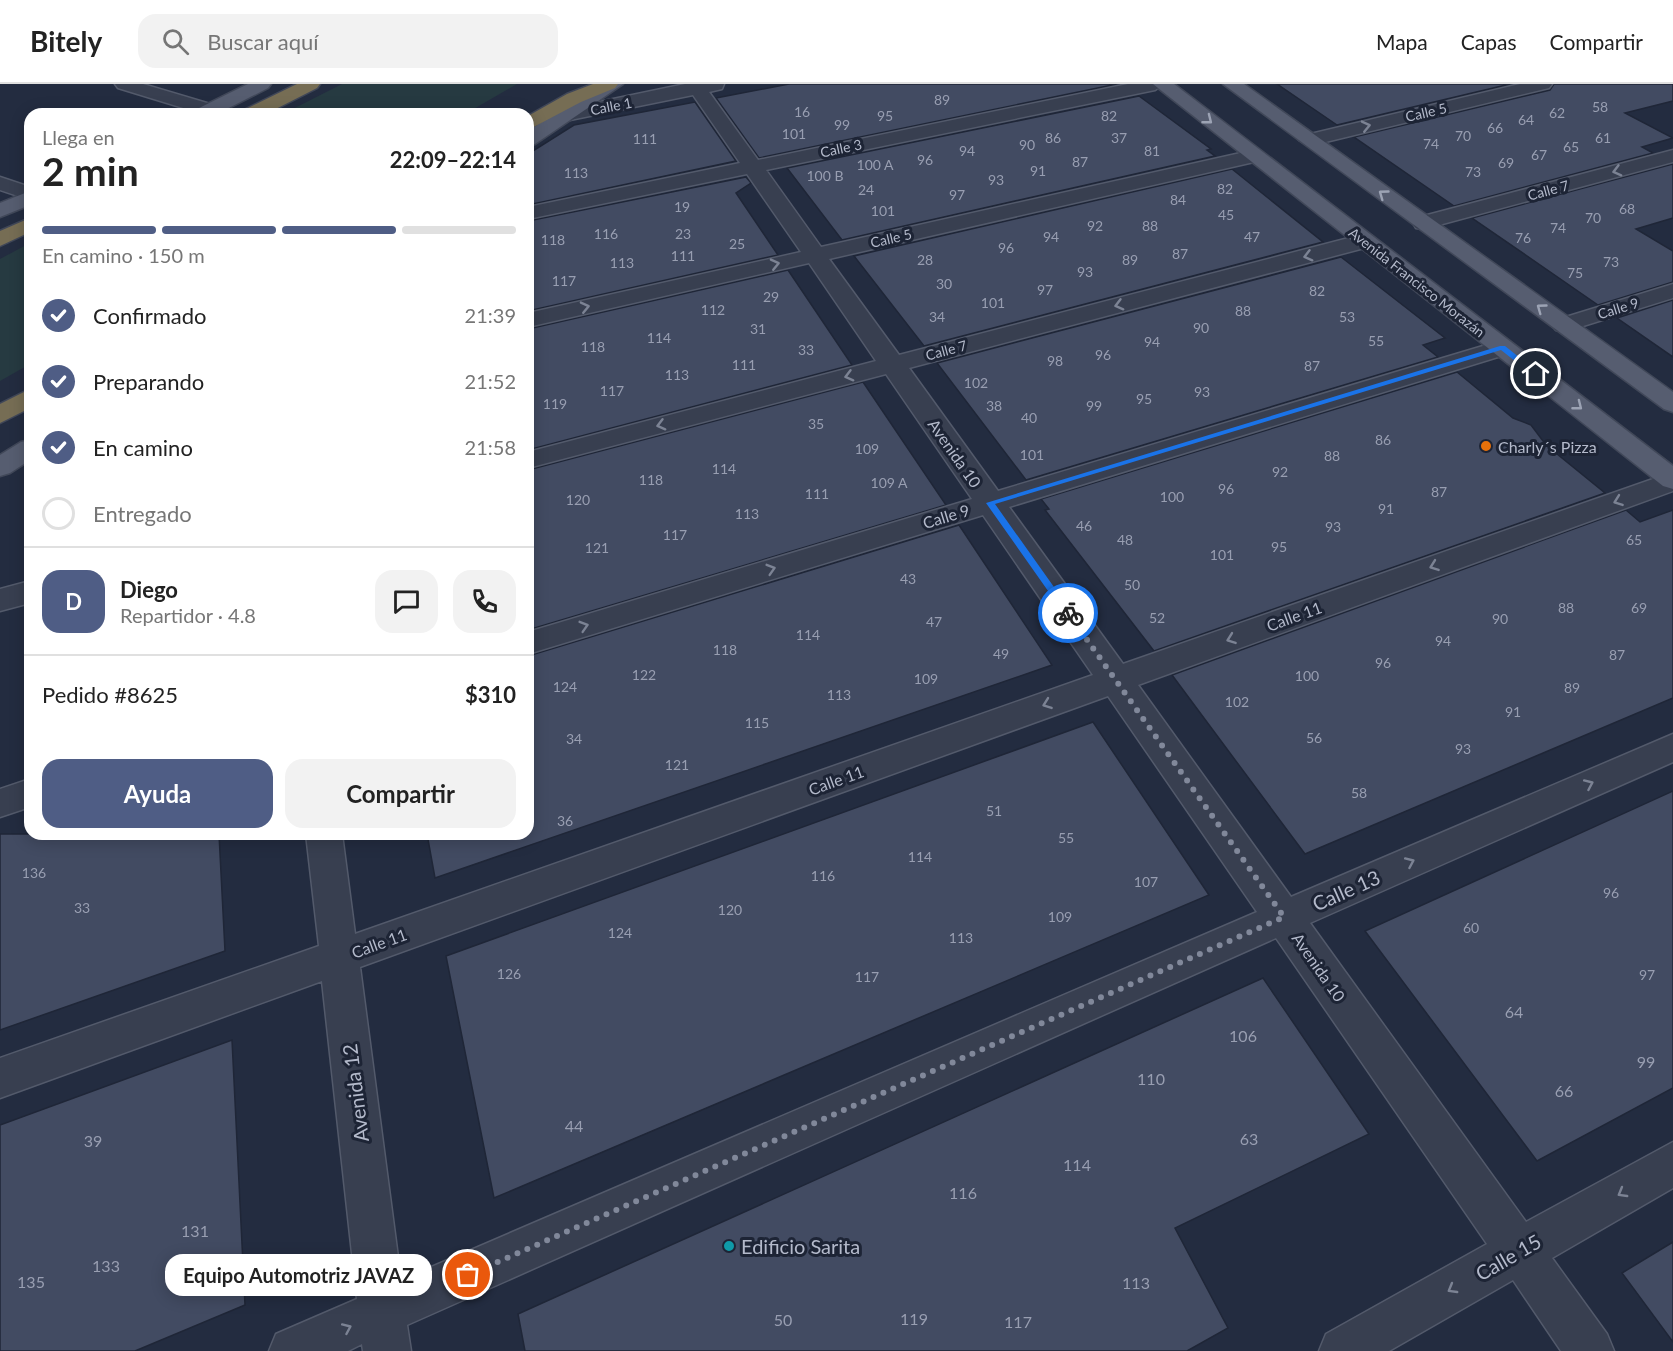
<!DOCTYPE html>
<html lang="es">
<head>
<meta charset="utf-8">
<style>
  :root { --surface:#fff; --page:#f2f2f2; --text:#222; --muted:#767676; --line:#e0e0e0; --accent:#4f5d85 }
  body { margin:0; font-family:Lato,sans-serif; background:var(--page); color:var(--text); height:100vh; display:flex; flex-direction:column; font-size:22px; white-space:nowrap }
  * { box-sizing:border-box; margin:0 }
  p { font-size:20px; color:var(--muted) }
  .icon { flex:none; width:33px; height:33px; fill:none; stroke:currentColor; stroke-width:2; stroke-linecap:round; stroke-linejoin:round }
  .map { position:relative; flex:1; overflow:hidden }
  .side { position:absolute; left:24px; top:24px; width:510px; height:732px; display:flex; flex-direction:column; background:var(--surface); border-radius:18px; box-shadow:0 3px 15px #0003 }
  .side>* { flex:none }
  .pin { position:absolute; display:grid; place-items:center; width:51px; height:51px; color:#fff; margin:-26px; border:3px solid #fff; border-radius:50%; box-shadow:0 2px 6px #0007 }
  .courier { position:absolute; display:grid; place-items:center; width:60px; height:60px; margin:-30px; border:4px solid #1a73e8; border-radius:50%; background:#fff; color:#222; box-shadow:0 2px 8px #0007 }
  .bubble { position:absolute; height:42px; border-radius:18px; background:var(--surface); box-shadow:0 3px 15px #0003; font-size:20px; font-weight:700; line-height:42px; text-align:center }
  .head em { font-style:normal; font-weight:700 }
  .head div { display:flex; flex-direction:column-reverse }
  .head { display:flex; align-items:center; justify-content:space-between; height:102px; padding:0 18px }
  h1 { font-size:39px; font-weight:700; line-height:45px }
  .bar { display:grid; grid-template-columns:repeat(4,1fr); gap:9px 6px; align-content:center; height:72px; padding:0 18px }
  .bar i { height:8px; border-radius:4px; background:var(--line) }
  .bar .on { background:var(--accent) }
  .bar p { grid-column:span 4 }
  .line { display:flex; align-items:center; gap:15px; padding:0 18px; border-top:2px solid var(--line) }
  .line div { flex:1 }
  .round { display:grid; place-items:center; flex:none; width:63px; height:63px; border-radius:18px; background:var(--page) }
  ol { padding:0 18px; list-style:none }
  li { display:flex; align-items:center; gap:18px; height:66px }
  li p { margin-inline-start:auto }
  li .icon { padding:6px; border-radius:50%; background:var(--accent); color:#fff; stroke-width:4 }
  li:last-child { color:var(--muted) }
  li i { width:33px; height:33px; border:3px solid var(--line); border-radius:50% }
  .action { display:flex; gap:12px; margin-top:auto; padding:12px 18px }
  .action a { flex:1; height:69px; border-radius:18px; background:var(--accent); color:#fff; font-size:24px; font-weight:700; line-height:69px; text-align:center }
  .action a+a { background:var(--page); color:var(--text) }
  header { display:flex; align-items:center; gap:36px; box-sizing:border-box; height:84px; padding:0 30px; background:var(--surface); border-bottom:2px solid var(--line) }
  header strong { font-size:28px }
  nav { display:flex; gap:33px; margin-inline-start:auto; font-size:21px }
  .search { width:420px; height:54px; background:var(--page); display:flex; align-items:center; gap:15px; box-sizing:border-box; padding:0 21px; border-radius:18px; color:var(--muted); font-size:22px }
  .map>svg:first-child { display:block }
  .green { fill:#263a41 }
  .building { fill:#424b62; stroke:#1f2637; stroke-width:1.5 }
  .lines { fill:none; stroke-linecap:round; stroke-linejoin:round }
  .minor-casing { stroke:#535a6b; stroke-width:3 }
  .major-casing { stroke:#414859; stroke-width:3 }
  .highway-casing { stroke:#404758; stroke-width:3 }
  .minor { fill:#383f50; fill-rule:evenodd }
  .major { fill:#565d70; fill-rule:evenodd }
  .highway { fill:#766d54; fill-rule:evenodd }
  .oneway { stroke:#9ca3b4 }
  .oneway2 { stroke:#7c8394 }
  .route { fill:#1a73e8 }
  .done { stroke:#81889a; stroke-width:6; stroke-dasharray:0 10.8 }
  .food-dot { fill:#e8710a; stroke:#1d2435; stroke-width:2 }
  .culture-dot { fill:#0f9aa8; stroke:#1d2435; stroke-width:2 }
  .labels { text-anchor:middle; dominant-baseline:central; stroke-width:6; stroke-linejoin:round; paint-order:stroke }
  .number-label { font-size:14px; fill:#989eb1 }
  .far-street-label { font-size:14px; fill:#b4bacb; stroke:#1d2435 }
  .poi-label { font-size:16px; fill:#b4bacb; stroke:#1d2435; text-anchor:start }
  .street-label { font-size:16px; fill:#b4bacb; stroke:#1d2435 }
  .near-number-label { font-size:16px; fill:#989eb1 }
  .near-street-label { font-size:20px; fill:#b4bacb; stroke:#1d2435 }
  .near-poi-label { font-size:20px; fill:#b4bacb; stroke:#1d2435; text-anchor:start }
</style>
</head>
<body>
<header>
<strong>Bitely</strong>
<div class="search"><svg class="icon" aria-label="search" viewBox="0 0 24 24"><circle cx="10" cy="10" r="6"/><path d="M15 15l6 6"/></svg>Buscar aquí</div>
<nav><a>Mapa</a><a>Capas</a><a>Compartir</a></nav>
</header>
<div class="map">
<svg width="1673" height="1267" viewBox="0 0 1673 1267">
  <rect width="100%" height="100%" fill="#232c40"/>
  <g class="green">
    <polygon points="342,0 517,0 465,30 283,30"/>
    <polygon points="30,159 30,280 0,297 0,175"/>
  </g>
  <g class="building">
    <polygon points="789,0 1117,0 759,74 716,14"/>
    <polygon points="1277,0 1510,0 1337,41"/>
    <polygon points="1554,0 1673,0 1673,17 1625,29 1673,54 1642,63 1653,69 1454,122 1354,53 1550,6"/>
    <polygon points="1139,12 1211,65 1207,66 1215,72 842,156 787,84"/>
    <polygon points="695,18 736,77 528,121 528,70 574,41"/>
    <polygon points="1673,80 1673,134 1636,145 1673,167 1673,198 1598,221 1472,134"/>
    <polygon points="1232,85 1323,158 924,262 854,172"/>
    <polygon points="746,93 751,99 736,109 778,171 528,227 528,137"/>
    <polygon points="1341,173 1445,254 1423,261 1438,273 1026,396 937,279"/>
    <polygon points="788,186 852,281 528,366 528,245"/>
    <polygon points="1673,216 1673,273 1617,234"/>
    <polygon points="1457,288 1513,334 1531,341 1546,361 1605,409 1154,567 1045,426 1049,425 1041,415"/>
    <polygon points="863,298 946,421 528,546 528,386"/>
    <polygon points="1626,426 1640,438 1673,426 1673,614 1305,770 1172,591"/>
    <polygon points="959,441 1052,581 435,794 427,750 528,750 528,572"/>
    <polygon points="1093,638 1209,811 494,1114 446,872"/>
    <polygon points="1673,707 1673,1004 1537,1077 1365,847"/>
    <polygon points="0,750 219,750 225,867 0,946"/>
    <polygon points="1263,894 1369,1050 1175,1144 1228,1244 1187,1267 525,1267 518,1230"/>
    <polygon points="232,956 245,1221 135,1267 0,1267 0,1041"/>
    <polygon points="1673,1158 1673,1258 1622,1189"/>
  </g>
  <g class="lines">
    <g class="minor-casing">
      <g id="minor">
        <polygon points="115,0 143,0 217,22 219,26 217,30 203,30 118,4"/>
        <path d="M685 0H724L722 5 709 8 758 76 1128 0H1164L1155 6 766 86 821 163 1254 66 1261 68 1264 72 1261 76 1254 78 829 175 899 271 1364 150 1372 152 1375 157 1372 162 909 284 998 407 1493 259 1502 257 1511 259 1514 264 1511 269 1009 423 1123 580 1673 388V407L1138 601 1291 813 1673 650V678L1310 839 1526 1138 1673 1058V1104L1552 1174 1607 1250 1614 1267H1561L1513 1196 1389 1267H1319L1326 1250 1487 1160 1276 854 407 1241 411 1267H363L362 1260 348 1267H269L276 1250 357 1215 322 897 0 1014V974L319 862 306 750H342L355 850 1093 591 983 431 528 570V548L972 415 886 290 528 384V368L876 277 809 179 528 243V229L801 168 747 90 528 135V123L740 79 693 11 570 36 560 30 570 24ZM1108 612 1257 828 401 1196 360 883Z"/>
        <polygon points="1520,0 1552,0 1549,4 1309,62 1299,56 1302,52"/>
        <polygon points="1673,66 1673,78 1424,145 1416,144 1413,139 1416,134"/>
        <polygon points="0,93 30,103 30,116 0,106"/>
        <polygon points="1673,200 1673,214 1564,248 1556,246 1552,241 1556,236"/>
        <polygon points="30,497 30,519 0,527 0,505"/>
        <polygon points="30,695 30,723 0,733 0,705"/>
      </g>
    </g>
    <g class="major-casing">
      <g id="major">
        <polygon points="248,0 271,0 268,4 217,30 192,30 195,26"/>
        <polygon points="601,0 623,0 535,60 528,62 528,47"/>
        <polygon points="1153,0 1174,0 1673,382 1673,405 1663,402"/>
        <polygon points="1223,0 1244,0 1673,308 1673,328 1664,325"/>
        <polygon points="30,107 30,121 0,133 0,119"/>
        <polygon points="30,356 30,376 10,389 0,392 0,371 21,358"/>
      </g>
    </g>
    <g class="highway-casing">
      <g id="highway">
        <polygon points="297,0 320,0 317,4 266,30 241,30 244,26"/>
        <polygon points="593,0 618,0 615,4 581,18 528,46 528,32 567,10"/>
        <polygon points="30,134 30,148 0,162 0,147"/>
        <polygon points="30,305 30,324 0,339 0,320"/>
      </g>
    </g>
    <use href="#minor" class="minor"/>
    <use href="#major" class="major"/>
    <use href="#highway" class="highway"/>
  </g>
  <defs><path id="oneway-chevron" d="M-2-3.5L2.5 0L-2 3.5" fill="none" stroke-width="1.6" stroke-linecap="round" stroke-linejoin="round" transform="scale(1.5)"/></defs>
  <g class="oneway">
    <use href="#oneway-chevron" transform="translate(1208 36) rotate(38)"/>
    <use href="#oneway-chevron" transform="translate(1383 110) rotate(-144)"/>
    <use href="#oneway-chevron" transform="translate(1541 224) rotate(-144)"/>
    <use href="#oneway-chevron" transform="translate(1578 322) rotate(38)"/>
  </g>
  <g class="oneway2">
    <use href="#oneway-chevron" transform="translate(1366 42) rotate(-13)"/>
    <use href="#oneway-chevron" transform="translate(1617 87) rotate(165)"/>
    <use href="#oneway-chevron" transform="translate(1308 172) rotate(165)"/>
    <use href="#oneway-chevron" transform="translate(775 180) rotate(-13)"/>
    <use href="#oneway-chevron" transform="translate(1119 221) rotate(165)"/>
    <use href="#oneway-chevron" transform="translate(585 223) rotate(-13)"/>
    <use href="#oneway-chevron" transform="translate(849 292) rotate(165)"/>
    <use href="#oneway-chevron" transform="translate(661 341) rotate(165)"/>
    <use href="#oneway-chevron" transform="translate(1618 417) rotate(160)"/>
    <use href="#oneway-chevron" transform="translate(1434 482) rotate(160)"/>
    <use href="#oneway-chevron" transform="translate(771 485) rotate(-17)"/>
    <use href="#oneway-chevron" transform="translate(584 542) rotate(-17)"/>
    <use href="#oneway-chevron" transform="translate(1231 555) rotate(160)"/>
    <use href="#oneway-chevron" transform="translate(1047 620) rotate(160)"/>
    <use href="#oneway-chevron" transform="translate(1589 700) rotate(-24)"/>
    <use href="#oneway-chevron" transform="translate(1410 778) rotate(-24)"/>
    <use href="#oneway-chevron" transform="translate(1622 1109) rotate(150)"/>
    <use href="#oneway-chevron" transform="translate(1452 1205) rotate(150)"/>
    <use href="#oneway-chevron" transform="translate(347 1244) rotate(-24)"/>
  </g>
  <polygon class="route" points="1500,262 1505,262 1539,289 1539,292 1534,292 1501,266 995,420 1071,527 1071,531 1065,531 986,419"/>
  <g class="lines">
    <polyline class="done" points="468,1191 1284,833 1068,529"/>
  </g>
  <circle class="food-dot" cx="1486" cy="362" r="6"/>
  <circle class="culture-dot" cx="729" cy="1162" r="6"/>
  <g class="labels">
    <g class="number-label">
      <text x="942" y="15">89</text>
      <text x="1600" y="22">58</text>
      <text x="802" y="27">16</text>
      <text x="1557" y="28">62</text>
      <text x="885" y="31">95</text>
      <text x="1109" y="31">82</text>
      <text x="1526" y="35">64</text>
      <text x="842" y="40">99</text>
      <text x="1495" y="43">66</text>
      <text x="794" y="49">101</text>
      <text x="1463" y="51">70</text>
      <text x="1053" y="53">86</text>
      <text x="1119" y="53">37</text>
      <text x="1603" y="53">61</text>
      <text x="645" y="54">111</text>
      <text x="1431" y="59">74</text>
      <text x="1027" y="60">90</text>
      <text x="1571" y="62">65</text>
      <text x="967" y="66">94</text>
      <text x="1152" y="66">81</text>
      <text x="1539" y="70">67</text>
      <text x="925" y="75">96</text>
      <text x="1080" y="77">87</text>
      <text x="1506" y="78">69</text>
      <text x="875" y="80">100 A</text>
      <text x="1038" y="86">91</text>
      <text x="1473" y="87">73</text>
      <text x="576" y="88">113</text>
      <text x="825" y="91">100 B</text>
      <text x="996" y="95">93</text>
      <text x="1225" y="104">82</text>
      <text x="866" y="105">24</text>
      <text x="957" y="110">97</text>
      <text x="1178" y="115">84</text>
      <text x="682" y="122">19</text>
      <text x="1627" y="124">68</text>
      <text x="883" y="126">101</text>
      <text x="1226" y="130">45</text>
      <text x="1593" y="133">70</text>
      <text x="1095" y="141">92</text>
      <text x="1150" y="141">88</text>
      <text x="1558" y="143">74</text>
      <text x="606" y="149">116</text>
      <text x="683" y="149">23</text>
      <text x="1051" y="152">94</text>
      <text x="1252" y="152">47</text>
      <text x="1523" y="153">76</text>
      <text x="553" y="155">118</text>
      <text x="737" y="159">25</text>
      <text x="1006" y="163">96</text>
      <text x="1180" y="169">87</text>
      <text x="683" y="171">111</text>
      <text x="925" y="175">28</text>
      <text x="1130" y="175">89</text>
      <text x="1611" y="177">73</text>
      <text x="622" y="178">113</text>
      <text x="1085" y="187">93</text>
      <text x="1575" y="188">75</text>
      <text x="564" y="196">117</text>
      <text x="944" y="199">30</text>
      <text x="1045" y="205">97</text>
      <text x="1317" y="206">82</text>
      <text x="771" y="212">29</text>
      <text x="993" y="218">101</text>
      <text x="713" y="225">112</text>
      <text x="1243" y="226">88</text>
      <text x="937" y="232">34</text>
      <text x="1347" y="232">53</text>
      <text x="1201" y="243">90</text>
      <text x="758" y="244">31</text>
      <text x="659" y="253">114</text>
      <text x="1376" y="256">55</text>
      <text x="1152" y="257">94</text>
      <text x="593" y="262">118</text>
      <text x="806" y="265">33</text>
      <text x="1103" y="270">96</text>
      <text x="1055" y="276">98</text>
      <text x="744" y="280">111</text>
      <text x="1312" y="281">87</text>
      <text x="677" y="290">113</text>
      <text x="976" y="298">102</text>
      <text x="612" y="306">117</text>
      <text x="1202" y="307">93</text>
      <text x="1144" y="314">95</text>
      <text x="555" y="319">119</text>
      <text x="994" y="321">38</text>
      <text x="1094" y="321">99</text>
      <text x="1029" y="333">40</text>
      <text x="816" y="339">35</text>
      <text x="1383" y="355">86</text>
      <text x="867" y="364">109</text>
      <text x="1032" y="370">101</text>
      <text x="1332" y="371">88</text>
      <text x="724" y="384">114</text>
      <text x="1280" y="387">92</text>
      <text x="651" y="395">118</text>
      <text x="889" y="398">109 A</text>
      <text x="1226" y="404">96</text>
      <text x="1439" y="407">87</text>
      <text x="817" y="409">111</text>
      <text x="1172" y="412">100</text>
      <text x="578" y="415">120</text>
      <text x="1386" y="424">91</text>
      <text x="747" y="429">113</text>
      <text x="1084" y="441">46</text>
      <text x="1333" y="442">93</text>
      <text x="675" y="450">117</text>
      <text x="1125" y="455">48</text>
      <text x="1634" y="455">65</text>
      <text x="1279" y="462">95</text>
      <text x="597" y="463">121</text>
      <text x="1222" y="470">101</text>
      <text x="908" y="494">43</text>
      <text x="1132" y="500">50</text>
      <text x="1566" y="523">88</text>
      <text x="1639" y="523">69</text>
      <text x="1157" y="533">52</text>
      <text x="1500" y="534">90</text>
      <text x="934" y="537">47</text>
      <text x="808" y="550">114</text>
      <text x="1443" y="556">94</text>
      <text x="725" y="565">118</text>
      <text x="1001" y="569">49</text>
      <text x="1617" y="570">87</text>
      <text x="1383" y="578">96</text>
      <text x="644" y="590">122</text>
      <text x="1307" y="591">100</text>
      <text x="926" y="594">109</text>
      <text x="565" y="602">124</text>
      <text x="1572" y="603">89</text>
      <text x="839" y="610">113</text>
      <text x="1237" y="617">102</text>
      <text x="1513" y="627">91</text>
      <text x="757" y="638">115</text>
      <text x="1314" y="653">56</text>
      <text x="574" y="654">34</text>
      <text x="1463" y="664">93</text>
      <text x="677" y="680">121</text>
      <text x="1359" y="708">58</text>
      <text x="994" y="726">51</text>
      <text x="565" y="736">36</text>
      <text x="1066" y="753">55</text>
      <text x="920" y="772">114</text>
      <text x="34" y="788">136</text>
      <text x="823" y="791">116</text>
      <text x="1146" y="797">107</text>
      <text x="1611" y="808">96</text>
      <text x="82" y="823">33</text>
      <text x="730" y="825">120</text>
      <text x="1060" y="832">109</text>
      <text x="1471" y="843">60</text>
      <text x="620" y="848">124</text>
      <text x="961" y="853">113</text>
      <text x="509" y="889">126</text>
      <text x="1647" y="890">97</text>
      <text x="867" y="892">117</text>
    </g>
    <g class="far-street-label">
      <text transform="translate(611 22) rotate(-11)">Calle 1</text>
      <text transform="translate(1426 28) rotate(-13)">Calle 5</text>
      <text transform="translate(841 64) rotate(-12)">Calle 3</text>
      <text transform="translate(1548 106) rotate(-15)">Calle 7</text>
      <text transform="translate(891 154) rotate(-13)">Calle 5</text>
      <text transform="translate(1417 198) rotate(38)">Avenida Francisco Morazán</text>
      <text transform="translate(1618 224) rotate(-17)">Calle 9</text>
      <text transform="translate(946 266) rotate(-15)">Calle 7</text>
    </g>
    <g class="poi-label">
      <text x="1498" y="362">Charly´s Pizza</text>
    </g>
    <g class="street-label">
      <text transform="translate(955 369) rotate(55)">Avenida 10</text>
      <text transform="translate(946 432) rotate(-17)">Calle 9</text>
      <text transform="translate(1294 532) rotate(-20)">Calle 11</text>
      <text transform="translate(836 696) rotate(-20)">Calle 11</text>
      <text transform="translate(379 859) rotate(-20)">Calle 11</text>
      <text transform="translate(1319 883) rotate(55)">Avenida 10</text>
    </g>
    <g class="near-number-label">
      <text x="1514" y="927">64</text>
      <text x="1243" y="951">106</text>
      <text x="1646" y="977">99</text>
      <text x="1151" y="994">110</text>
      <text x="1564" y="1006">66</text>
      <text x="574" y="1041">44</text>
      <text x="1249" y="1054">63</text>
      <text x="93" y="1056">39</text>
      <text x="1077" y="1080">114</text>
      <text x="963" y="1108">116</text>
      <text x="195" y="1146">131</text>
      <text x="106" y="1181">133</text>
      <text x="31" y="1197">135</text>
      <text x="1136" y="1198">113</text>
      <text x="914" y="1234">119</text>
      <text x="783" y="1235">50</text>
      <text x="1018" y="1237">117</text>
    </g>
    <g class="near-street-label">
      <text transform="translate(1346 806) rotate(-24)">Calle 13</text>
      <text transform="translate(355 1009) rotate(-97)">Avenida 12</text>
      <text transform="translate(1508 1173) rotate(-30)">Calle 15</text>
    </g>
    <g class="near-poi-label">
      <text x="741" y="1162">Edificio Sarita</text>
    </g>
  </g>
</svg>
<div class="pin" style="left:468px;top:1191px;background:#ea580c"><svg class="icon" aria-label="bag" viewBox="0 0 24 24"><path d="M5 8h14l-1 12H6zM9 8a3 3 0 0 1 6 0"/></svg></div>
<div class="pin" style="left:1536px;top:290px;background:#1f2937"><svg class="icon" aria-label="home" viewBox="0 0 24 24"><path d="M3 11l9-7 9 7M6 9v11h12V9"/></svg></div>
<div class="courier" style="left:1068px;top:529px"><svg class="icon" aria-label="bike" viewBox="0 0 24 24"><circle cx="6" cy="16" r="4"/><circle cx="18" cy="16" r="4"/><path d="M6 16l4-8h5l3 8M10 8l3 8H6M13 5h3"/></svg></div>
<div class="bubble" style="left:165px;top:1170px;width:267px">Equipo Automotriz JAVAZ</div>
<section class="side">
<div class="head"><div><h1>2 min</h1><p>Llega en</p></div><em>22:09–22:14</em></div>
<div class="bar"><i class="on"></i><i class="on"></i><i class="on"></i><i></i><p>En camino · 150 m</p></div>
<ol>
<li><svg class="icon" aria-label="check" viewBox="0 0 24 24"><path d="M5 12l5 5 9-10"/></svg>Confirmado<p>21:39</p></li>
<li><svg class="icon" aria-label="check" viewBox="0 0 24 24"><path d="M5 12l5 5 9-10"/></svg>Preparando<p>21:52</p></li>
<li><svg class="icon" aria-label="check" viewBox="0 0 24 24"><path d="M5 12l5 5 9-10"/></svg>En camino<p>21:58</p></li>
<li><i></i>Entregado</li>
</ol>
<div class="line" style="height:108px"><b class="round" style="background:var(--accent);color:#fff">D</b><div><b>Diego</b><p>Repartidor · 4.8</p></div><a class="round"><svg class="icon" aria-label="chat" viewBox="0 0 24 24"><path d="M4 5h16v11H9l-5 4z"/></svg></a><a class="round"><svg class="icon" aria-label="phone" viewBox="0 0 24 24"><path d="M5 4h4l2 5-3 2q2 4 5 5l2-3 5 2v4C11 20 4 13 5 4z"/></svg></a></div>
<div class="line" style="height:78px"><div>Pedido #8625</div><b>$310</b></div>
<div class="action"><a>Ayuda</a><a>Compartir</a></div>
</section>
</div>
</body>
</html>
